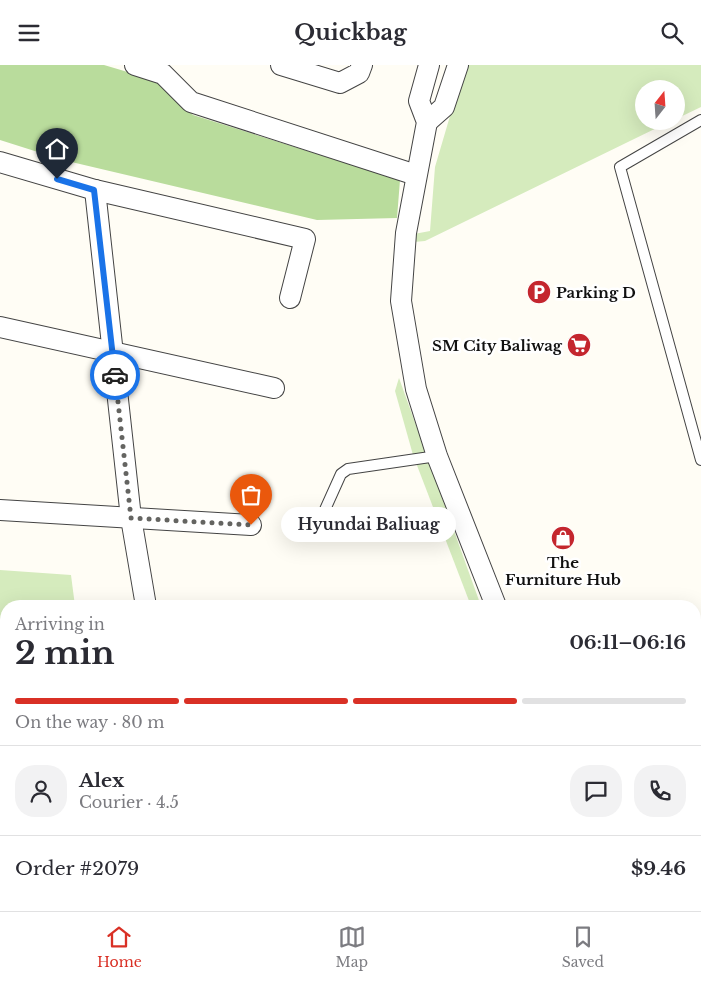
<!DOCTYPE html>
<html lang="en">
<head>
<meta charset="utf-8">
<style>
  :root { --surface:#fff; --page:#f2f2f3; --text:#2b2b33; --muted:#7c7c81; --line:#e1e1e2; --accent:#d93025 }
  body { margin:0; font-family:"Libre Baskerville",serif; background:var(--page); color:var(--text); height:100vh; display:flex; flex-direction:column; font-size:19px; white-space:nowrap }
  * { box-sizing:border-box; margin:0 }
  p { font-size:16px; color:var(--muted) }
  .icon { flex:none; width:28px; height:28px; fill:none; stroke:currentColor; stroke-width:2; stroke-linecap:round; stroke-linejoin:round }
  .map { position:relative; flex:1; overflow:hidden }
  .panel { position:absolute; left:0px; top:535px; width:701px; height:311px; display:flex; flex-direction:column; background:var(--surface); border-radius:20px 20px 0 0; box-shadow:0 5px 20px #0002 }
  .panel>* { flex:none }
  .needle { width:32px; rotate:17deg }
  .fabs { position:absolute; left:635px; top:15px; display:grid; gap:10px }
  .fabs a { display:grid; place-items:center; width:50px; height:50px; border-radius:50%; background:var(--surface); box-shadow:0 5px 20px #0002; font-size:25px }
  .pin { position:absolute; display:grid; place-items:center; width:42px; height:42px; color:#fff; margin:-51px -21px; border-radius:50% 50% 50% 0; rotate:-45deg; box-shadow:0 0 5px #0007 }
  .pin .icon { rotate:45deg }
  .courier { position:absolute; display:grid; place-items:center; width:50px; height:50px; margin:-25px; border:4px solid #1a73e8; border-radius:50%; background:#fff; color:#222; box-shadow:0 1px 6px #0007 }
  .bubble { position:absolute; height:35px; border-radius:18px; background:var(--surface); box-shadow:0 5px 20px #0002; font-size:16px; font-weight:700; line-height:35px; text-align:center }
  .head em { font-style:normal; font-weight:700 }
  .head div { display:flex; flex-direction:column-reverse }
  .head { display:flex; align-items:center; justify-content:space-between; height:85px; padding:0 15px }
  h1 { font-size:32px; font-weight:700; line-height:38px }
  .bar { display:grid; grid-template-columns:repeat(4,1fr); gap:8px 5px; align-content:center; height:60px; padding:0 15px }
  .bar i { height:6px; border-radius:4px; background:var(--line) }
  .bar .current { background:var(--accent) }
  .bar p { grid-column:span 4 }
  .line { display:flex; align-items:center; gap:12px; padding:0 15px; border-top:1px solid var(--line) }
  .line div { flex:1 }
  .round { display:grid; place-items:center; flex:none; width:52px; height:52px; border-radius:20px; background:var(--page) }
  header { display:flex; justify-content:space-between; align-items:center; height:65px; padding:0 15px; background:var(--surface); font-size:22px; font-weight:700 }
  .tab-bar { display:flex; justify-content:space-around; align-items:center; height:70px; border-top:1px solid var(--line); background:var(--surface); font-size:14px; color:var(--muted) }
  .tab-bar a { display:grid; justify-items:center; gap:2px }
  .tab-bar .current { color:var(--accent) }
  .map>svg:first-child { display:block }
  .green { fill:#d5ebbd }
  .forest { fill:#b9dc9c }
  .pitch { fill:#e6f2cf }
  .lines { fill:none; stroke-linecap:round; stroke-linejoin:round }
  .stream { stroke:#3f96cf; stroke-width:5.5 }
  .lane-casing { stroke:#444; stroke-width:12 }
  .street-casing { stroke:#444; stroke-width:22 }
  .secondary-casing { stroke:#333; stroke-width:30 }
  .highway-casing { stroke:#222; stroke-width:30 }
  .lane { stroke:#fff; stroke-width:10 }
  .street { stroke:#fff; stroke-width:20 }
  .secondary { stroke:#fff6b0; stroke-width:28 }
  .highway { stroke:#f5a25d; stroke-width:28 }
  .done { stroke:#646461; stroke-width:5; stroke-dasharray:0 9 }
  .route { stroke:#1a73e8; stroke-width:6 }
  .labels { text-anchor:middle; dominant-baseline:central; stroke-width:5; stroke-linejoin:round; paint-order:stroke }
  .poi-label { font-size:15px; font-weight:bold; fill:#111; stroke:#fff; text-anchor:start }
</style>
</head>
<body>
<header><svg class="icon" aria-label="menu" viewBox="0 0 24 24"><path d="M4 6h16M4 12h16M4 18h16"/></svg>Quickbag<svg class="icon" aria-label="search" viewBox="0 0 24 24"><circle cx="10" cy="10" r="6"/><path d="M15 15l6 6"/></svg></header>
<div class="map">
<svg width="701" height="846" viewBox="0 0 701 846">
  <rect width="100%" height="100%" fill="#fffdf5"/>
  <g class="green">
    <polygon points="465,0 701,0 701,42 676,54 676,24 644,24 644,56 671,56 425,176 414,177 414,169 430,166 435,102"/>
    <polygon points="399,313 481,541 471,541 413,390 395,326"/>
    <polygon points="0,505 71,510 75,541 6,541 6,754 0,755"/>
    <polygon points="54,840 118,840 119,846 54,846"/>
  </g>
  <polygon class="forest" points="0,0 104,0 158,16 193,50 400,115 397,153 317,155 63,95 0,75"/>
  <polygon class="pitch" points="287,840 389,840 391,846 275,846"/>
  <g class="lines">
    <polyline class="stream" points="591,840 594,846"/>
    <g class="lane-casing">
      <g id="lane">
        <polyline points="701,55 620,102 701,395"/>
        <polyline points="323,449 341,409 348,404 437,391"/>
        <polyline points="695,727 701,725"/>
        <polyline points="397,840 399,846"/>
        <polyline points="349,846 362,840"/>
      </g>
    </g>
    <g class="street-casing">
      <g id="street">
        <polyline points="135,0 163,9 191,37 416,110"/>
        <polyline points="281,0 340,18 359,8 362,0"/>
        <polyline points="429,0 419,36 427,57 406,168 401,236 416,324 437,391 496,541"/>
        <polyline points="427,57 444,42 458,0"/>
        <polyline points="0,97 95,125 305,174 290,233"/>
        <polyline points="95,125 131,453 146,541"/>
        <polyline points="0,262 274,323"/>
        <polyline points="0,445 251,460"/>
        <polyline points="695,828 701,826"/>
        <polyline points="648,846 663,840"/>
      </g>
    </g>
    <g class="secondary-casing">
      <polyline id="secondary" points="575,840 577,846"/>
    </g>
    <g class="highway-casing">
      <g id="highway">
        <polyline points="695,625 701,623"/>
        <polyline points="206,846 219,840"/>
      </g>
    </g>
    <use href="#lane" class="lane"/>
    <use href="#street" class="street"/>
    <use href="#secondary" class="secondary"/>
    <use href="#highway" class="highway"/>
  </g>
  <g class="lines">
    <polyline class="done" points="115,310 131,453 251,460"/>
    <polyline class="route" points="57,114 94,125 115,310"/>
  </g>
  <defs>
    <g id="parking-disc" transform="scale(1.25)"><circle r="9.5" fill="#c4262e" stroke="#fff"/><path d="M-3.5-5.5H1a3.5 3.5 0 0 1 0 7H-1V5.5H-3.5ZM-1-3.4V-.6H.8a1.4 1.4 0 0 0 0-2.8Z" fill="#fff"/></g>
    <g id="supermarket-disc" transform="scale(1.25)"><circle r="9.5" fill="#c4262e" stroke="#fff"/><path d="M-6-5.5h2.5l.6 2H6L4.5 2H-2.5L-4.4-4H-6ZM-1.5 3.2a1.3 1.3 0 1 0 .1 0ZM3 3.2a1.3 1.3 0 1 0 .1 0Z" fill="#fff"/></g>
    <g id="shop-disc" transform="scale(1.25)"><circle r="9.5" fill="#c4262e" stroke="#fff"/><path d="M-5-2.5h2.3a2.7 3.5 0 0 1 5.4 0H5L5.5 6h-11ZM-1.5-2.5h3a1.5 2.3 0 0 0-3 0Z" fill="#fff"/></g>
  </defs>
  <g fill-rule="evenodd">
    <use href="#parking-disc" x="539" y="227"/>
    <use href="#supermarket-disc" x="579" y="280"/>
    <use href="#shop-disc" x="563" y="473"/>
  </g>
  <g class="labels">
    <g class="poi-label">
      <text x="556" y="227">Parking D</text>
      <text x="562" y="280" text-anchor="end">SM City Baliwag</text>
      <text x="563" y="497" text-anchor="middle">The<tspan x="563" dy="17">Furniture Hub</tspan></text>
    </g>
  </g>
</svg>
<div class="fabs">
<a><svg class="needle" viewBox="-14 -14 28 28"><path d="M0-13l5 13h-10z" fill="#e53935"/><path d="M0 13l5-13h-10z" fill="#7c7c81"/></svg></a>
</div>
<div class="pin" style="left:251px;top:460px;background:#ea580c"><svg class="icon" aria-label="bag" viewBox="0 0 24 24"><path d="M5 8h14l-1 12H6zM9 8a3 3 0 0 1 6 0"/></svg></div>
<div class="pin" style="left:57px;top:114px;background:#1f2937"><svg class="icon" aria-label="home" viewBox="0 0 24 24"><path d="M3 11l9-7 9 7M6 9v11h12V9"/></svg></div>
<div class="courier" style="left:115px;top:310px"><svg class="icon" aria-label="car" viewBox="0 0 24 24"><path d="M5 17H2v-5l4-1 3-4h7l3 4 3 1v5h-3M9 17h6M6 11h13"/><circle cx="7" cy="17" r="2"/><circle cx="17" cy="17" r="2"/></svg></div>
<div class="bubble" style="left:281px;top:442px;width:175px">Hyundai Baliuag</div>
<section class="panel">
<div class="head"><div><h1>2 min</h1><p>Arriving in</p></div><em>06:11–06:16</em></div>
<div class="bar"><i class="current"></i><i class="current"></i><i class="current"></i><i></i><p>On the way · 80 m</p></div>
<div class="line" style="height:90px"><a class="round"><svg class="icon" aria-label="person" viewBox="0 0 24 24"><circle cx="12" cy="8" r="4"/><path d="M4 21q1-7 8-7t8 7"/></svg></a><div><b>Alex</b><p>Courier · 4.5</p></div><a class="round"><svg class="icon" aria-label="chat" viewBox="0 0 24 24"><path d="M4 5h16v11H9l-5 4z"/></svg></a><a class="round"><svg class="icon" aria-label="phone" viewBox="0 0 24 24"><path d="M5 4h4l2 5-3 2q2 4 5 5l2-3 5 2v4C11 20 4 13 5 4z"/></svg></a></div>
<div class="line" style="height:65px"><div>Order #2079</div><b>$9.46</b></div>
</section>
</div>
<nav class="tab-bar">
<a class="current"><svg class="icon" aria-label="home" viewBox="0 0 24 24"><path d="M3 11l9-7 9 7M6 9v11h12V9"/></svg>Home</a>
<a><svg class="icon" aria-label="map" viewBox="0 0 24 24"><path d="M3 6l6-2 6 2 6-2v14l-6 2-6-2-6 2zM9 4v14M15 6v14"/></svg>Map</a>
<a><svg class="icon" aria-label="saved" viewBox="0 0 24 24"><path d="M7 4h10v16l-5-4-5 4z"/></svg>Saved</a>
</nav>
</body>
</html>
